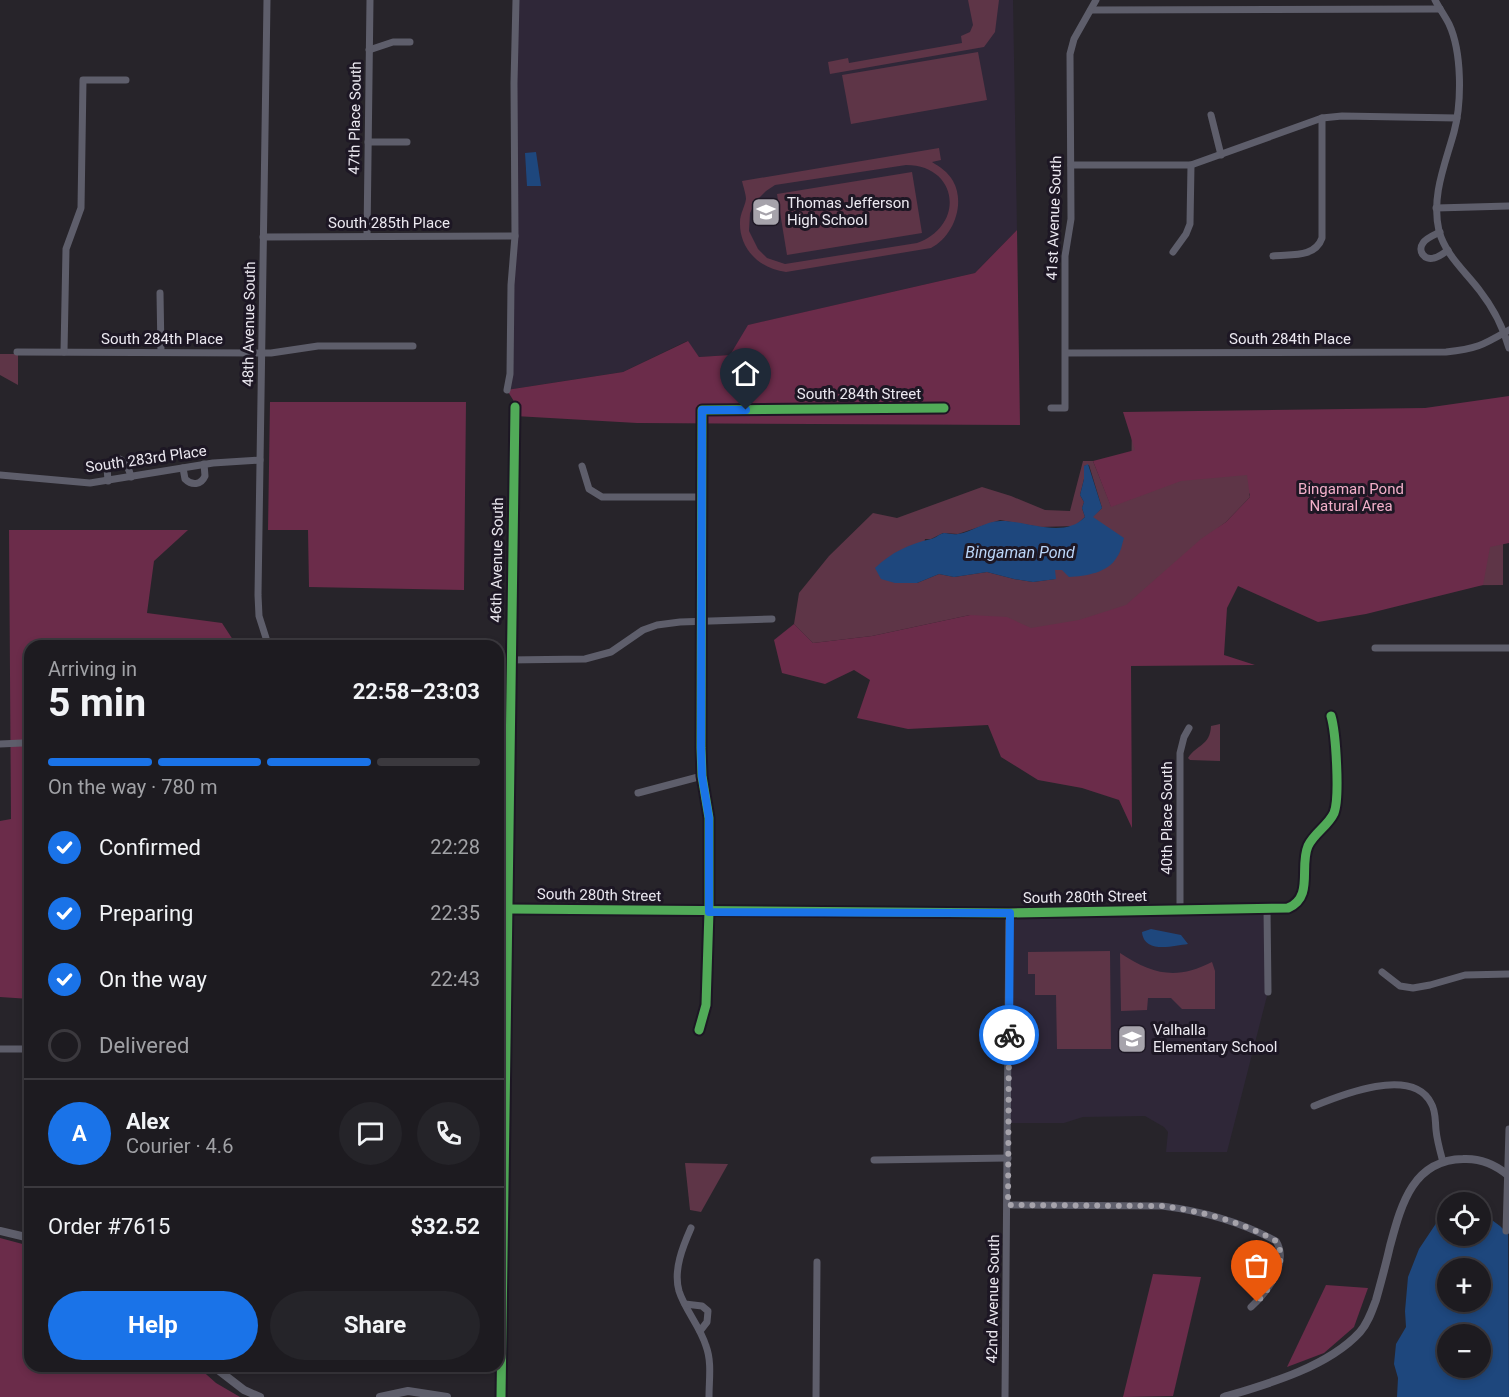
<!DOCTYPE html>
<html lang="en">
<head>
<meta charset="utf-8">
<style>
  :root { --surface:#1d1b20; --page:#252429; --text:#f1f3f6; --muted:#a0a1a5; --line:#3b393e; --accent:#1a73e8 }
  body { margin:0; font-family:Roboto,sans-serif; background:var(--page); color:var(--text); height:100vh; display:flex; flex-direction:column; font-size:22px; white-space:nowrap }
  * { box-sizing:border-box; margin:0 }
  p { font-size:20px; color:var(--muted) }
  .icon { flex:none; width:33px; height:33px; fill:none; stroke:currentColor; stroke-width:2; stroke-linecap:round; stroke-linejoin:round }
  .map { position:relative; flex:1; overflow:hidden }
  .sheet { position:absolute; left:24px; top:640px; width:480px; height:732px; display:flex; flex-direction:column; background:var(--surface); border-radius:18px; box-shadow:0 3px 9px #0003,0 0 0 2px var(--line) }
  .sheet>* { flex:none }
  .buttons { position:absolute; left:1437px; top:1192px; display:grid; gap:12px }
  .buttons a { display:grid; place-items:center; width:54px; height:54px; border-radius:50%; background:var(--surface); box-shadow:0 3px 9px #0003,0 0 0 2px var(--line); font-size:30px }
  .pin { position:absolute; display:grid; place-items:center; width:51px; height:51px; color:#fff; margin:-62px -26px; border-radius:50% 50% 50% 0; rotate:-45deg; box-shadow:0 0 6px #0007 }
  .pin .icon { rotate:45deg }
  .courier { position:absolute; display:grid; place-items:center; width:60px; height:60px; margin:-30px; border:4px solid #1a73e8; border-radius:50%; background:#fff; color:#222; box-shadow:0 2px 8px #0007 }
  .overview em { font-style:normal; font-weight:700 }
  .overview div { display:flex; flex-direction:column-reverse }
  .overview { display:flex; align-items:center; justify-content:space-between; height:102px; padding:0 24px }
  h1 { font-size:39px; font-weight:700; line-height:45px }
  .bar { display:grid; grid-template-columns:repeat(4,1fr); gap:9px 6px; align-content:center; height:72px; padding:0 24px }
  .bar i { height:8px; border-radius:4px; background:var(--line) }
  .bar .current { background:var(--accent) }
  .bar p { grid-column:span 4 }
  .line { display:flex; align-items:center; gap:15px; padding:0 24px; border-top:2px solid var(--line) }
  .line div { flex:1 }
  .round { display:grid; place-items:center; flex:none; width:63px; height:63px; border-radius:32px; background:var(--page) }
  ol { padding:0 24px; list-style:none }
  li { display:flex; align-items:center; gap:18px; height:66px }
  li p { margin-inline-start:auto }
  li .icon { padding:6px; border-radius:50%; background:var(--accent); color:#fff; stroke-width:4 }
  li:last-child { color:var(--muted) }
  li i { width:33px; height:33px; border:3px solid var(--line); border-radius:50% }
  .primary-button { display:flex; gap:12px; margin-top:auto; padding:12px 24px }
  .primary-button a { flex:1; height:69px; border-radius:36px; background:var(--accent); color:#fff; font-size:24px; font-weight:700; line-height:69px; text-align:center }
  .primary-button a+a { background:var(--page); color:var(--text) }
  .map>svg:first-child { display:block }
  .built { fill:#2f2738 }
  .green { fill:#5e3547; fill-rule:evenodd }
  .forest { fill:#6b2c4a }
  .water { fill:#1e477d; fill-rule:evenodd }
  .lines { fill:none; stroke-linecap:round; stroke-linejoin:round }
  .minor { stroke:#5e5e6b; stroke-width:7 }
  .tertiary { stroke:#5e5e6b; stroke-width:8 }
  .cycleway-casing { stroke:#1d1724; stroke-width:13 }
  .cycleway { stroke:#51ab58; stroke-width:9 }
  .done { stroke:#a6a3ab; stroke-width:6; stroke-dasharray:0 10.8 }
  .route { stroke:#1a73e8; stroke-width:8 }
  .labels { text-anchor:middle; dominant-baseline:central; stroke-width:6; stroke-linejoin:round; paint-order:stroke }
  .street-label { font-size:15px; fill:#ebe8f0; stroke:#1d1724 }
  .poi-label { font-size:15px; fill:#ebe8f0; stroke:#1d1724; text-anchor:start }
  .park-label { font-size:15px; fill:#f2afc9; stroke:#1d1724 }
  .water-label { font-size:16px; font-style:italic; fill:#bbd5f8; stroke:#1d1724 }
</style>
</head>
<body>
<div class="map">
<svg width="1509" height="1397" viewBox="0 0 1509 1397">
  <rect width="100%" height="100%" fill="#27242a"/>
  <g class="built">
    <polygon points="516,0 1013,0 1017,230 975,273 749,325 730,355 699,357 687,341 623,372 507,390 514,252"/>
    <polygon points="1267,909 1268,992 1227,1152 1166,1152 1168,1132 1164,1127 1145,1116 1083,1117 1064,1123 1009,1123 1009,913"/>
  </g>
  <g class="green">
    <polygon points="968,0 999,0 995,32 984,47 830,74 828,62 848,58 849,63 962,43 961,36 970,32 973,25"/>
    <polygon points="978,52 987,100 851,124 842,75"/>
    <path d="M939 148 941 160 932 162C940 167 948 172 953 181 966 204 953 237 931 248L786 272C760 269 739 249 740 222 740 214 745 206 746 199 746 194 743 186 742 181ZM906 165C958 165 966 225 917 243L785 264 767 258 758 249 749 231 750 213 756 201 766 191 775 185Z"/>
    <polygon points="912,172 922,233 787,255 777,194"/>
    <polygon points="0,354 18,354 18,385 0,375"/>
    <path d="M1132 412 1509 525H1503V585L1366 586 1249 493 1250 497 1226 522 1218 528 1217 656 1014 661 970 615 872 636 813 643 794 624 799 593 829 556 873 513 897 518 982 487 1011 496 1045 510 1070 511 1083 461H1093L1111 506 1131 499ZM1089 465 1102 508 1092 517 1062 570H1055V579L1033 582 1014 579 987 572 954 577 939 574 917 583 925 539H931L943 533 958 534 1000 520 1040 527 1075 526 1085 517 1082 508 1084 502 1080 495 1084 479V466Z"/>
    <path d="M1220 724V761L1190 760 1188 758C1197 744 1210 746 1211 726Z"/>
    <polygon points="1110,951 1111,1049 1057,1049 1056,995 1035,995 1035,974 1028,974 1028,952"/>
    <path d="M1120 953C1153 975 1177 980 1212 962L1215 971V1009H1182L1171 998H1148L1147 1010 1121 1011Z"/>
    <polygon points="685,1163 728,1164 701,1212 690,1210"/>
  </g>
  <g class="forest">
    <polygon points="1017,230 1020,425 637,423 515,416 515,403 507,390 623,372 688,341 699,357 730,355 748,325 975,273"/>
    <polygon points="1509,396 1509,543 1490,547 1483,585 1366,614 1318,622 1238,586 1227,608 1224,655 1255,665 1131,666 1132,828 1119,800 1082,788 1038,780 1001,757 988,725 908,729 857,718 870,680 854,670 825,684 782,673 774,640 794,624 813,643 872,636 970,615 1007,617 1031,628 1079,620 1126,605 1201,539 1226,522 1250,497 1247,475 1181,481 1111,507 1093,461 1135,450 1123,412 1425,408"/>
    <polygon points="270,402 466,402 464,590 309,587 308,530 268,530"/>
    <polygon points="9,530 188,530 154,561 147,613 222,623 237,646 30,646 30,999 0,997 0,821 11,819"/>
    <polygon points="0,1238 30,1246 30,1366 198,1367 216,1383 240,1397 0,1397"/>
    <polygon points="1153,1274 1201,1277 1173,1396 1123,1397"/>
    <polygon points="1326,1285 1368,1288 1354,1327 1324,1353 1287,1367"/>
  </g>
  <g class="water">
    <polygon points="536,152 541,186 527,186 525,153"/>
    <path d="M1088 464 1102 508 1093 517 1124 538C1122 544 1121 552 1117 557 1108 573 1086 576 1069 577L1062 570H1055L1056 579 1033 582 1014 579 987 572 954 577 939 574 917 583H895L881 579 875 568C892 552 909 544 931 539 936 538 939 534 944 533 948 533 953 535 958 534 972 532 987 520 1002 521 1028 521 1064 539 1085 517L1082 508 1084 502 1080 495 1084 479V466Z"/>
    <path d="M1151 929 1181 935 1188 944C1173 946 1144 954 1142 932Z"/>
    <path d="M1447 1211 1448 1236H1480L1481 1212 1500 1226 1508 1234 1509 1397H1397L1398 1378 1394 1364 1396 1344 1406 1327 1405 1311 1408 1277 1419 1249 1441 1216ZM1448 1269H1480V1302H1448ZM1448 1335H1480V1368H1448Z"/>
  </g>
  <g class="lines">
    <g class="minor">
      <path d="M1435 0C1439 8 1445 16 1449 24 1462 52 1462 102 1454 132 1445 165 1431 196 1439 231 1446 256 1465 271 1480 291 1494 309 1503 327 1509 348"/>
      <polyline points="1091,10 1440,9"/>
      <polyline points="369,50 393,42 410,42"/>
      <polyline points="1211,115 1221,155"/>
      <polyline points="368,142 407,142"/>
      <polyline points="1071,165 1191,165 1322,118 1342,116 1457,118"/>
      <polyline points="1436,208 1509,206"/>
      <path d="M1440 232C1434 235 1426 238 1423 243 1417 251 1425 261 1434 258 1439 257 1444 253 1448 250"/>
      <polyline points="367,236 370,0"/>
      <polyline points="263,237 515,236"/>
      <polyline points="1173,252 1186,234 1190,224 1191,165"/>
      <path d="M1273 256C1291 254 1315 258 1322 238V118"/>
      <polyline points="160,293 161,352"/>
      <polyline points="17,352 271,353 318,346 413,346"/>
      <polyline points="64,352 66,249 81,208 83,80 126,80"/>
      <path d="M1066 353 1446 352C1477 349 1483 345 1509 330"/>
      <polyline points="507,390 510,374 511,285 515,236 514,83 516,0"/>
      <polyline points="1051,408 1065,408 1065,256 1071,219 1070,54 1074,39 1096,0"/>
      <polyline points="582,466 589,489 602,497 701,497"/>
      <path d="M183 468 185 479C192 486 201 485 205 476L204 464"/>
      <polyline points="0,475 90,483 213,463 260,460"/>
      <path d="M108 481 107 467C118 449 128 464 131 477"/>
      <polyline points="266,646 266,638 259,616 258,595 267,0"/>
      <polyline points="1375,648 1509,648"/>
      <polyline points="498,660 585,659 611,652 643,630 657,625 680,622 772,619"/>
      <polyline points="0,744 22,743"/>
      <polyline points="638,793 702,776"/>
      <path d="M507 909 1009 913 1288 908C1314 897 1299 867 1308 846 1314 833 1328 826 1334 813 1340 798 1336 733 1331 716"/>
      <polyline points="1267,909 1268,992"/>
      <polyline points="1180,910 1180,753 1184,737 1189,728"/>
      <polyline points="1382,972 1400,986 1413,988 1430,985 1465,975 1509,974"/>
      <polyline points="699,1030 706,1005 709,911 709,818 702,776 701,748 702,410 944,408"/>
      <polyline points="0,1049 30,1049"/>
      <path d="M1314 1106C1341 1095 1412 1066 1431 1103 1436 1111 1435 1120 1436 1130 1437 1141 1440 1151 1443 1162"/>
      <polyline points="874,1160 1008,1158"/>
      <path d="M1008 1205 1162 1206C1202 1211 1241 1222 1276 1241 1290 1263 1267 1292 1251 1307"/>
      <path d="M691 1228C683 1246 673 1270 679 1291 685 1310 700 1326 706 1346 712 1362 709 1380 709 1397"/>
      <polyline points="1506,1231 1509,1129"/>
      <polyline points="685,1304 702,1306 708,1311 707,1322 700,1331"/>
      <polyline points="501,1397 515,407"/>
      <polyline points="816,1397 817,1262"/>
      <polyline points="1005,1397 1009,913"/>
    </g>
    <g class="tertiary">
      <polyline points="0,1231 30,1238"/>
      <polyline points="213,1366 244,1390 260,1397"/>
      <polyline points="380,1397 408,1391 447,1397"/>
      <path d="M1224 1397C1268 1384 1328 1367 1360 1332 1368 1323 1372 1311 1376 1300 1381 1282 1386 1264 1390 1246 1401 1206 1412 1160 1463 1159 1481 1158 1495 1164 1509 1176"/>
    </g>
    <g class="cycleway-casing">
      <g id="cycleway">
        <path d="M507 909 1009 913 1288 908C1314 897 1299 867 1308 846 1314 833 1328 826 1334 813 1340 798 1336 733 1331 716"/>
        <polyline points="699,1030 706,1005 709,911 709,818 702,776 701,748 702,410 944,408"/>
        <polyline points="501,1397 515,407"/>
      </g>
    </g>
    <use href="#cycleway" class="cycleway"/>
  </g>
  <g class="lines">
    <path class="done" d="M1009 1035 1008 1205 1162 1206C1201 1211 1242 1222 1276 1241 1289 1261 1271 1287 1257 1302"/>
    <polyline class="route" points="746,410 702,410 701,748 702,776 709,818 709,912 1010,913 1009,1035"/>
  </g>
  <defs>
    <g id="school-square" transform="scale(1.5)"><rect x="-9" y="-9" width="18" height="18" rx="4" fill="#a6a3ab" stroke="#1d1724"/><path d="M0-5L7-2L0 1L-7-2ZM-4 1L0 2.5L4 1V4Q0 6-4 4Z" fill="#fff"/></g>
  </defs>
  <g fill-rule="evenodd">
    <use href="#school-square" x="766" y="212"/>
    <use href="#school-square" x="1132" y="1039"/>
  </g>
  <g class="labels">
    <g class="street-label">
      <text transform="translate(355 118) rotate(-89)">47th Place South</text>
      <text transform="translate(1054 218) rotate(-88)">41st Avenue South</text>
      <text x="389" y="223">South 285th Place</text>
      <text transform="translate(249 324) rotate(-89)">48th Avenue South</text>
      <text x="162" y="339">South 284th Place</text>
      <text x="1290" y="339">South 284th Place</text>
      <text x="859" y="394">South 284th Street</text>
      <text transform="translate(146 459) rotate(-8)">South 283rd Place</text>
      <text transform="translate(497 560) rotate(-89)">46th Avenue South</text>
      <text transform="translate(1167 818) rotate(-90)">40th Place South</text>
      <text transform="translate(599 895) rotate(1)">South 280th Street</text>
      <text transform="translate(1085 897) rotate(-1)">South 280th Street</text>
      <text transform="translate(993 1299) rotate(-89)">42nd Avenue South</text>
    </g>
    <g class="poi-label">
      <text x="787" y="203">Thomas Jefferson<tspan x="787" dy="17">High School</tspan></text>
      <text x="1153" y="1030">Valhalla<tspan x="1153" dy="17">Elementary School</tspan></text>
    </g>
    <g class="park-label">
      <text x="1351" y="489">Bingaman Pond<tspan x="1351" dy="17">Natural Area</tspan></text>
    </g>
    <g class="water-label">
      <text x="1020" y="552">Bingaman Pond</text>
    </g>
  </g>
</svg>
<div class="buttons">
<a><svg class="icon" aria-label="locate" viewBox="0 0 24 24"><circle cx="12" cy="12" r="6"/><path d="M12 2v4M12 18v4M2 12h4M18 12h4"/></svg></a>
<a>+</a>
<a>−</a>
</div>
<div class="pin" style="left:1257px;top:1302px;background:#ea580c"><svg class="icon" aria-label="bag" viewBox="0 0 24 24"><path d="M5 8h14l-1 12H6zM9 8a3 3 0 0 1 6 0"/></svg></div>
<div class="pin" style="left:746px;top:410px;background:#1f2937"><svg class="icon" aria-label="home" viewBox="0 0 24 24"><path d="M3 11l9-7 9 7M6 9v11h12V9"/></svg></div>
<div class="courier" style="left:1009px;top:1035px"><svg class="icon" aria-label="bike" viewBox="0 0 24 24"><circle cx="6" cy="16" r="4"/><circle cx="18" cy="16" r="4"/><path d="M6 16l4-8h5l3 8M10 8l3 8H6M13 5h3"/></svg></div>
<section class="sheet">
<div class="overview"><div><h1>5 min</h1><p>Arriving in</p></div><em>22:58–23:03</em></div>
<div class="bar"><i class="current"></i><i class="current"></i><i class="current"></i><i></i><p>On the way · 780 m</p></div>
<ol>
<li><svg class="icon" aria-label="check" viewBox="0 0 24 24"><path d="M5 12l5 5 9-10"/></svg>Confirmed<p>22:28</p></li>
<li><svg class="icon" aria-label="check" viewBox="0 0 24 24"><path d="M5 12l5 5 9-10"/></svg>Preparing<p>22:35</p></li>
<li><svg class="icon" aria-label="check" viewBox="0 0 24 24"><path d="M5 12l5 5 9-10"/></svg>On the way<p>22:43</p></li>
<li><i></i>Delivered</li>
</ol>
<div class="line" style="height:108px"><b class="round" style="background:var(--accent);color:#fff">A</b><div><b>Alex</b><p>Courier · 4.6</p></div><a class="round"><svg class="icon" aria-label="chat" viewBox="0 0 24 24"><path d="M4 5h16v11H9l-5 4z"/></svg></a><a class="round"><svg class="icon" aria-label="phone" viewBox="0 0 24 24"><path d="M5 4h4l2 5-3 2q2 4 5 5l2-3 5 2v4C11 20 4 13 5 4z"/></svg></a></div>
<div class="line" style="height:78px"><div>Order #7615</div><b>$32.52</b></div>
<div class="primary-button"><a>Help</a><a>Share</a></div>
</section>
</div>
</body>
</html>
